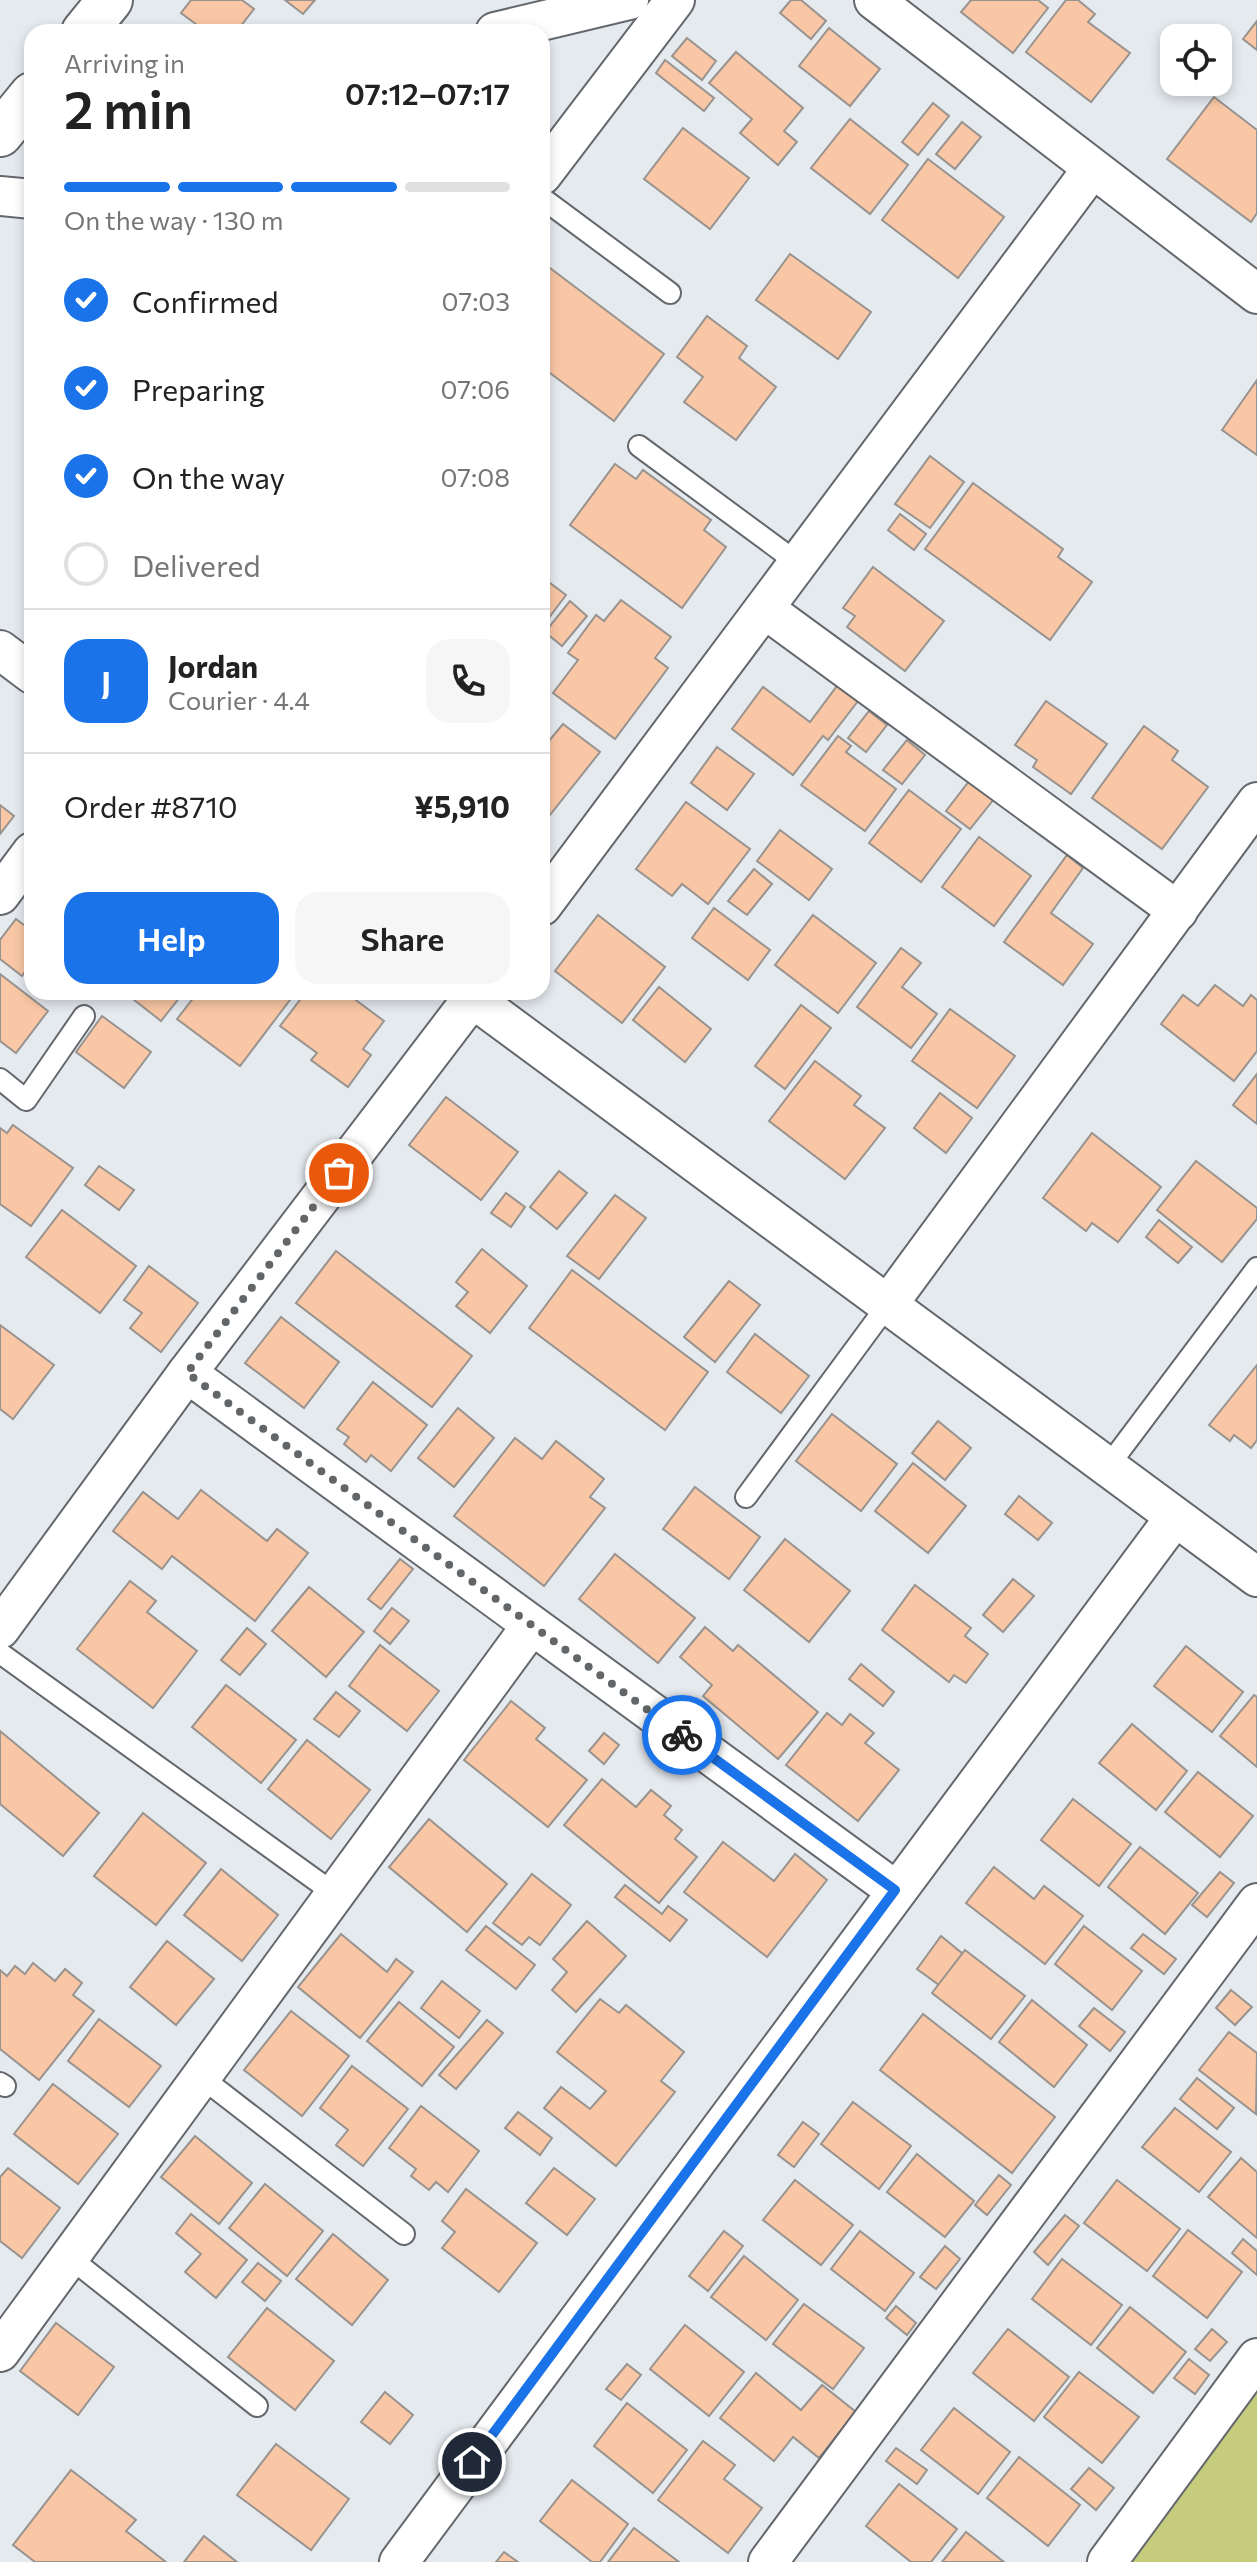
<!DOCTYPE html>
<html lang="en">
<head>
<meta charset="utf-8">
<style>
  :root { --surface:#fff; --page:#f6f6f6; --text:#222; --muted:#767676; --line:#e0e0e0; --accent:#1a73e8 }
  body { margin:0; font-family:Commissioner,sans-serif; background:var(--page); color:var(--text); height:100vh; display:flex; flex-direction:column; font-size:30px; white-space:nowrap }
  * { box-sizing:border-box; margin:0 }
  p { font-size:26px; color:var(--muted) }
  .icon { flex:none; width:44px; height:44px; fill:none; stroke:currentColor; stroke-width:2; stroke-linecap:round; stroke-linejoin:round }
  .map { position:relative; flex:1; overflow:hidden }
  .drawer { position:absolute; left:24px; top:24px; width:526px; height:976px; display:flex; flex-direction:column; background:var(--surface); border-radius:24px; box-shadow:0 4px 12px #0003 }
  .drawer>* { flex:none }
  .tools { position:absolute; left:1160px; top:24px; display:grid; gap:16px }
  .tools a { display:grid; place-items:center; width:72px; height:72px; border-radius:16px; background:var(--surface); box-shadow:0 4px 12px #0003; font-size:40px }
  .pin { position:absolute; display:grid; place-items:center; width:68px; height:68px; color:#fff; margin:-34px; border:4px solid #fff; border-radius:50%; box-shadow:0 2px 8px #0007 }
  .courier { position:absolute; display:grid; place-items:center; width:80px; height:80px; margin:-40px; border:6px solid #1a73e8; border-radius:50%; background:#fff; color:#222; box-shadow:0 2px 10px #0007 }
  .overview em { font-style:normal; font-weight:600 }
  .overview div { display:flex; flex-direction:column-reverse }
  .overview { display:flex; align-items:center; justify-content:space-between; height:136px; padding:0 40px }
  h1 { font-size:52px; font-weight:600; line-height:60px }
  .bar { display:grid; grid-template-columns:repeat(4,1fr); gap:12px 8px; align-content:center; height:96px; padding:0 40px }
  .bar i { height:10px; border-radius:6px; background:var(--line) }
  .bar .current { background:var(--accent) }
  .bar p { grid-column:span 4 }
  .line { display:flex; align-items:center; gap:20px; padding:0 40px; border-top:2px solid var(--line) }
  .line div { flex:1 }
  .round { display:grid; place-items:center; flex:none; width:84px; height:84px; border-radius:24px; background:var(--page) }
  ol { padding:0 40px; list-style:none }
  li { display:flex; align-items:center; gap:24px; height:88px }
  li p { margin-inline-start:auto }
  li .icon { padding:8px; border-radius:50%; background:var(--accent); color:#fff; stroke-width:4 }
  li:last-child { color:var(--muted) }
  li i { width:44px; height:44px; border:4px solid var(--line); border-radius:50% }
  .primary-button { display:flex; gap:16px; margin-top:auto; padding:16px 40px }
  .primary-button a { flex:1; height:92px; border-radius:24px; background:var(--accent); color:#fff; font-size:32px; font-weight:600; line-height:92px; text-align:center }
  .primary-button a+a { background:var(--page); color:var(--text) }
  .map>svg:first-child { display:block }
  .green { fill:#c5cc7c }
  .building { fill:#f9c7a5; stroke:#99938f; stroke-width:2 }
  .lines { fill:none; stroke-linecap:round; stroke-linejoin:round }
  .lane-casing { stroke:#64686d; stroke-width:24 }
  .street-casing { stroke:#64686d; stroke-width:42 }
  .secondary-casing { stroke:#64686d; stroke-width:48 }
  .lane { stroke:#fff; stroke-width:20 }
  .street { stroke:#fff; stroke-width:38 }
  .secondary { stroke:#fff; stroke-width:44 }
  .done { stroke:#636668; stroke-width:8; stroke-dasharray:0 14.4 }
  .route { stroke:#1a73e8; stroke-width:10 }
</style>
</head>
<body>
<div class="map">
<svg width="1257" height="2562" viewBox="0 0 1257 2562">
  <rect width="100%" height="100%" fill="#e5eaef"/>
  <polygon class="green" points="1257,2392 1257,2562 1129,2562"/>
  <g class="building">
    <polygon points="191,0 242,0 254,9 236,32 191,32 197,25 181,13"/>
    <polygon points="285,0 315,0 303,14"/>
    <polygon points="791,0 801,0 826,21 811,39 780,13"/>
    <polygon points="971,0 1038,0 1048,8 1013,53 961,12"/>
    <polygon points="1066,0 1078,0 1095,14 1088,22 1130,53 1091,102 1026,52"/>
    <polygon points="1257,21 1257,50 1243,39"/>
    <polygon points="829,28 880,69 850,106 799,66"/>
    <polygon points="687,38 716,61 702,80 672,56"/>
    <polygon points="736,52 803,108 784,131 797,142 778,165 740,133 752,119 709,83"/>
    <polygon points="665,60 714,98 704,111 656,73"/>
    <polygon points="1214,97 1257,130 1257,213 1251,222 1167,159"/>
    <polygon points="933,103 949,116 918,155 902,142"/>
    <polygon points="850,119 908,165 870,214 811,168"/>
    <polygon points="962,122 981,137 955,169 936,154"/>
    <polygon points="683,128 749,178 710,229 644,179"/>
    <polygon points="928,159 1004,217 958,278 882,220"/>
    <polygon points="790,254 871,312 838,359 756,300"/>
    <polygon points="542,262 664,354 614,421 542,367"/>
    <polygon points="707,316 747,346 739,358 776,387 736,440 684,402 703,377 677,357"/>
    <polygon points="1257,380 1257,455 1222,430"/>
    <polygon points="930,456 964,482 930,528 895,504"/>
    <polygon points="615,464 636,479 643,470 711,520 704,530 726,547 682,608 570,525"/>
    <polygon points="973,483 1063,549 1058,557 1092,582 1050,640 925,549"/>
    <polygon points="900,514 926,534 914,550 888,530"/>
    <polygon points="873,567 944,621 905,671 847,627 855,616 843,608"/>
    <polygon points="542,577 566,595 542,627"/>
    <polygon points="621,600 671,637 655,658 668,668 615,739 553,693 578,660 568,653 596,615 604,621"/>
    <polygon points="570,601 587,616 562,646 545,632"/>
    <polygon points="837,686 858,701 828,740 823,736 793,775 732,729 763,687 810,722"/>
    <polygon points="1046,701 1107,744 1071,794 1033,767 1037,760 1015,745"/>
    <polygon points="869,711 887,725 866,752 848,738"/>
    <polygon points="563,724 600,752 542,825 542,736 549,741"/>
    <polygon points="1144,726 1178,751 1172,760 1208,787 1162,849 1092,798"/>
    <polygon points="838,736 851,746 846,752 896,789 865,831 801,785"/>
    <polygon points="907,740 925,755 902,784 883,770"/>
    <polygon points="717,747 754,774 727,810 691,783"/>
    <polygon points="970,780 994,799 970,829 946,811"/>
    <polygon points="909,790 961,829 921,882 869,843"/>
    <polygon points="686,802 750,849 708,904 682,884 672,896 636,869"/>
    <polygon points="0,805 14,816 0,834"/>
    <polygon points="780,830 832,869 809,900 757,861"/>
    <polygon points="979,837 1031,876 994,926 942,887"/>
    <polygon points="1067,855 1083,868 1051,913 1093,944 1063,985 1004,942"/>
    <polygon points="754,869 772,884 747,915 728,901"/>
    <polygon points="714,908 770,950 748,980 692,938"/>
    <polygon points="598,915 665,967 622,1023 555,971"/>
    <polygon points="813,915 876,963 838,1013 775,965"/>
    <polygon points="16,919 32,931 32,962 22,976 0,959 0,940"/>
    <polygon points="901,948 921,963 902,987 937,1014 911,1048 857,1007"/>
    <polygon points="0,974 48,1011 16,1053 0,1041"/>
    <polygon points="1215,985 1243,1006 1251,995 1257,1000 1257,1051 1234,1081 1161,1024 1183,995 1198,1006"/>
    <polygon points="659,987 711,1029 685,1062 633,1020"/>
    <polygon points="124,992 184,992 161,1021"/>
    <polygon points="198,992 296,992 240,1066 177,1019"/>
    <polygon points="306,992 345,992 384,1021 363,1049 371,1055 348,1087 311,1060 317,1053 280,1026"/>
    <polygon points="801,1005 831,1028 785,1089 755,1066"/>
    <polygon points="950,1009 1015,1056 977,1108 912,1061"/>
    <polygon points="102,1016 151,1052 124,1088 76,1052"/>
    <polygon points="815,1061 861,1096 854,1105 885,1128 845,1179 769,1121"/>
    <polygon points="1257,1074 1257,1124 1233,1105"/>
    <polygon points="940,1093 972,1118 946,1153 914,1128"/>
    <polygon points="446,1097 518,1152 481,1200 409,1145"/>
    <polygon points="13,1125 73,1168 31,1226 0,1204 0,1128 7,1133"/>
    <polygon points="1092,1133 1161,1187 1118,1242 1092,1223 1086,1231 1043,1198"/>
    <polygon points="1196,1161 1257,1208 1257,1219 1222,1262 1157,1210"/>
    <polygon points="99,1166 134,1190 119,1210 85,1185"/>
    <polygon points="559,1171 587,1193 557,1229 530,1207"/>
    <polygon points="506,1193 525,1207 511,1227 491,1213"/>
    <polygon points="615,1195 646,1218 599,1279 567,1256"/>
    <polygon points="62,1210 136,1266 100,1313 26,1257"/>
    <polygon points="1159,1220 1192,1247 1178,1263 1146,1237"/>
    <polygon points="482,1249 527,1286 490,1333 456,1306 468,1292 456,1282"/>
    <polygon points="336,1251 472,1356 432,1407 296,1303"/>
    <polygon points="149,1266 198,1303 161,1352 130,1328 142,1313 124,1300"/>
    <polygon points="572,1270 708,1372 665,1430 529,1328"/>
    <polygon points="729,1281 760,1305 715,1362 684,1337"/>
    <polygon points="281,1317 339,1362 304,1408 245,1363"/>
    <polygon points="0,1325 54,1365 13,1419 0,1409"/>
    <polygon points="755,1334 809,1376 781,1413 727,1372"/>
    <polygon points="1257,1365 1257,1440 1251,1448 1234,1435 1230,1441 1209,1425"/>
    <polygon points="373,1382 427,1425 391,1471 371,1455 366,1462 344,1444 349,1437 337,1429"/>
    <polygon points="458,1408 494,1438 454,1487 418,1458"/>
    <polygon points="832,1414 897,1464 861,1511 796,1461"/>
    <polygon points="938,1421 971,1448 945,1480 912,1453"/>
    <polygon points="515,1438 542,1459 556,1441 604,1479 590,1497 605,1508 544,1586 454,1516"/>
    <polygon points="913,1463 966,1506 928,1553 875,1511"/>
    <polygon points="695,1487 760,1537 729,1579 663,1529"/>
    <polygon points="201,1490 267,1541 277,1529 308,1553 255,1621 172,1556 162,1569 113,1531 143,1492 178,1519"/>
    <polygon points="1019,1496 1052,1523 1038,1540 1005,1514"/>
    <polygon points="785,1539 850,1591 809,1642 744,1590"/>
    <polygon points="615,1554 695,1618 658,1663 579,1599"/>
    <polygon points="400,1559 413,1569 381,1609 368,1599"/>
    <polygon points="1013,1579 1034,1596 1003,1632 983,1615"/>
    <polygon points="130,1581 156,1601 147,1612 197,1651 153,1708 77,1649"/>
    <polygon points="915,1585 971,1628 965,1636 988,1654 966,1683 954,1675 949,1682 882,1630"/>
    <polygon points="309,1587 364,1632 326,1677 272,1631"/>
    <polygon points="392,1608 409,1621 390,1644 374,1631"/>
    <polygon points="705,1627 733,1651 738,1645 818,1712 778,1759 703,1696 712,1685 680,1657"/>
    <polygon points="247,1628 266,1644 240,1675 221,1660"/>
    <polygon points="380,1645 439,1691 407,1731 349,1686"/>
    <polygon points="1186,1646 1243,1692 1212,1732 1154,1686"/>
    <polygon points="861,1664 894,1692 883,1706 849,1679"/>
    <polygon points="226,1685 296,1740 261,1783 192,1727"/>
    <polygon points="336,1692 360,1711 339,1737 314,1719"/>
    <polygon points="1254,1695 1257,1697 1257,1767 1220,1736"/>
    <polygon points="511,1701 545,1728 536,1739 587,1780 548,1827 464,1760"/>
    <polygon points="827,1713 842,1725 850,1714 874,1733 865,1743 899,1770 858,1821 786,1765"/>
    <polygon points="1132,1724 1187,1771 1156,1810 1099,1763"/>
    <polygon points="0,1731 99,1813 63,1856 0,1804"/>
    <polygon points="604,1733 619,1745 604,1764 589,1751"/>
    <polygon points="307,1740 370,1790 331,1839 268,1789"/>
    <polygon points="1198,1772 1253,1816 1220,1857 1165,1812"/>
    <polygon points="602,1779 636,1807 651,1790 671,1806 664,1815 682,1830 675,1839 697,1857 659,1903 564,1825"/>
    <polygon points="1073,1799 1131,1844 1099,1886 1041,1840"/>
    <polygon points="143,1813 206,1863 156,1925 94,1876"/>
    <polygon points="429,1819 507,1884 467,1932 389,1867"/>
    <polygon points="723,1842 774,1881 795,1854 827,1880 767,1957 684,1892"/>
    <polygon points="1140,1847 1198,1893 1165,1934 1108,1887"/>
    <polygon points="994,1867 1034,1899 1044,1886 1083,1916 1045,1964 966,1903"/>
    <polygon points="221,1869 278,1915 242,1961 184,1915"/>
    <polygon points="1220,1872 1234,1883 1207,1917 1192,1905"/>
    <polygon points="532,1874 571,1905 540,1945 529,1937 522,1945 493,1923"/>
    <polygon points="625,1885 662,1914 668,1906 687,1920 670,1941 615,1897"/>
    <polygon points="587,1921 626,1956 576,2012 552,1990 567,1972 553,1959"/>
    <polygon points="486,1926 535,1965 516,1989 466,1950"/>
    <polygon points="1084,1926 1142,1971 1112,2010 1055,1964"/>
    <polygon points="341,1934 387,1972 396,1959 413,1972 360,2038 298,1987"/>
    <polygon points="1143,1934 1176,1959 1164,1974 1131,1948"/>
    <polygon points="941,1936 963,1954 939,1985 917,1969"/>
    <polygon points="167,1941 214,1979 176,2025 130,1987"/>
    <polygon points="965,1950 1025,1996 991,2039 932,1993"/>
    <polygon points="33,1963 55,1981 65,1969 82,1983 73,1995 94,2011 39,2080 0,2049 0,1970 7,1976 15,1966 25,1974"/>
    <polygon points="442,1981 480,2011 459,2038 421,2008"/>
    <polygon points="1231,1990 1252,2007 1235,2025 1216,2008"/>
    <polygon points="600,1999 619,2013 626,2005 684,2052 661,2081 675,2092 616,2166 544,2108 561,2087 590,2109 606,2091 557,2052"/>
    <polygon points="1032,2000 1087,2045 1054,2087 999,2042"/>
    <polygon points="399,2002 454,2047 422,2086 367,2041"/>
    <polygon points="1094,2008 1125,2032 1110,2051 1079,2026"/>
    <polygon points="291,2011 349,2056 302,2116 244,2070"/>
    <polygon points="923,2014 1055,2117 1012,2173 880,2070"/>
    <polygon points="99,2019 161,2066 129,2107 68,2061"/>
    <polygon points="487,2020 503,2033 456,2089 439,2075"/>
    <polygon points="1229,2032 1257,2053 1256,2114 1199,2070"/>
    <polygon points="352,2066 408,2109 363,2166 336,2145 348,2130 320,2108"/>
    <polygon points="1197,2078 1234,2108 1217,2129 1180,2099"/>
    <polygon points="53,2084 118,2134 78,2184 14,2134"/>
    <polygon points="853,2102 911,2146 879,2189 821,2144"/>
    <polygon points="421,2106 479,2151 448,2192 436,2182 429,2190 411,2176 416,2169 389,2148"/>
    <polygon points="1175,2108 1231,2152 1199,2192 1142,2147"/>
    <polygon points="518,2112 552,2138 540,2155 505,2128"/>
    <polygon points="803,2122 819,2134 794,2167 778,2155"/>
    <polygon points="195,2136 252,2183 219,2224 161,2177"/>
    <polygon points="917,2154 974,2201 945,2237 887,2192"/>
    <polygon points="1241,2158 1257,2172 1257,2238 1208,2197"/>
    <polygon points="8,2168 60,2208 22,2258 0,2241 0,2177"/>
    <polygon points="554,2168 595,2199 567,2235 526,2203"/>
    <polygon points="999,2175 1011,2185 987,2215 975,2205"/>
    <polygon points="795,2180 853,2225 821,2265 763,2220"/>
    <polygon points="1117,2180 1180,2229 1147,2271 1084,2223"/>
    <polygon points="265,2184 323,2231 287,2276 229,2228"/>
    <polygon points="466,2189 537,2243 499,2292 442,2248 455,2232 442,2221"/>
    <polygon points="191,2214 247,2260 216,2298 185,2272 201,2254 176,2233"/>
    <polygon points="1065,2215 1079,2226 1048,2265 1034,2252"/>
    <polygon points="1188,2230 1242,2272 1207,2318 1153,2276"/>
    <polygon points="724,2231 743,2246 708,2291 689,2276"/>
    <polygon points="860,2231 914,2273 885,2311 831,2269"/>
    <polygon points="333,2234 388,2280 352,2325 296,2279"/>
    <polygon points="1243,2239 1257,2251 1257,2275 1232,2253"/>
    <polygon points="945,2246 960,2259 936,2289 920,2277"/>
    <polygon points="744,2256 798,2300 766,2340 711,2297"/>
    <polygon points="1062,2259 1122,2305 1091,2345 1032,2299"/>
    <polygon points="258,2263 281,2281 265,2301 242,2282"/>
    <polygon points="804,2304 864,2348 833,2389 773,2344"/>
    <polygon points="896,2306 916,2323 907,2335 886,2318"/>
    <polygon points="1130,2307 1186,2352 1153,2393 1097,2348"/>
    <polygon points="267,2308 334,2361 295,2410 228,2357"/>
    <polygon points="56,2323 114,2367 78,2415 20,2371"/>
    <polygon points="685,2325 744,2372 709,2416 650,2369"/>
    <polygon points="1008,2329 1069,2377 1034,2421 973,2373"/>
    <polygon points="1212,2329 1227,2342 1210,2361 1195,2349"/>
    <polygon points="1189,2359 1209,2375 1195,2394 1174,2378"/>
    <polygon points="627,2364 641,2375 621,2400 606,2389"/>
    <polygon points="1079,2372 1139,2417 1102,2463 1044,2417"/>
    <polygon points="756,2373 801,2410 822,2385 856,2412 819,2458 793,2437 774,2461 720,2418"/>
    <polygon points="385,2392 413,2415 390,2444 361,2422"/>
    <polygon points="627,2403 687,2450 653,2493 594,2446"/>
    <polygon points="954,2408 1010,2452 978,2494 921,2450"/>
    <polygon points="703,2441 735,2465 724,2479 762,2508 728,2553 658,2500"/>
    <polygon points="276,2444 349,2499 311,2550 237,2495"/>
    <polygon points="896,2448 927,2470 917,2484 886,2461"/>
    <polygon points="1019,2457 1080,2505 1048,2546 987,2498"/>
    <polygon points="1089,2468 1114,2488 1096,2510 1071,2489"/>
    <polygon points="71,2470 136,2520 126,2531 166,2562 35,2562 13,2545"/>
    <polygon points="572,2480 628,2524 600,2562 592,2562 540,2521"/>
    <polygon points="899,2484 957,2529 931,2562 911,2562 866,2526"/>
    <polygon points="634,2528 679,2562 608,2562"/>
    <polygon points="966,2532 1004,2562 942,2562"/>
    <polygon points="204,2536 237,2562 184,2562"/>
    <polygon points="504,2552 518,2562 496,2562"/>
  </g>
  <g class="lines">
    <g class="lane-casing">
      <g id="lane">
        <polyline points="542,198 670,293"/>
        <polyline points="639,446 799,564"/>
        <polyline points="0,1079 26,1100 84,1016"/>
        <polyline points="1109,1465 1257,1268"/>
        <polyline points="746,1497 889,1303"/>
        <polyline points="0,1653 335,1894"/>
        <polyline points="201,2077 404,2234"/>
        <polyline points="0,2083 5,2086"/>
        <polyline points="69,2257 257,2406"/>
      </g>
    </g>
    <g class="street-casing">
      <g id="street">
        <polyline points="874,0 1257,294"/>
        <polyline points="495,32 629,0"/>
        <polyline points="542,175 675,0"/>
        <polyline points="0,196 32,199"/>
        <polyline points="766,610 1178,911"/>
        <polyline points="0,650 32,674"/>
        <polyline points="0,895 32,852"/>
        <polyline points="542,906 1092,169"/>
        <polyline points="464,992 1257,1577"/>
        <polyline points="889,1303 1257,802"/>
        <polyline points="187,1373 895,1890"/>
        <polyline points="0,1629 187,1373 477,992"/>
        <polyline points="0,2352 531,1626"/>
        <polyline points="399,2562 1175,1517"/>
        <polyline points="768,2562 1257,1903"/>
        <polyline points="1107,2562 1257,2358"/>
      </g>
    </g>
    <g class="secondary-casing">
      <g id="secondary">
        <polyline points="84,32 110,0"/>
        <polyline points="0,134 32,95"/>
      </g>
    </g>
    <use href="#lane" class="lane"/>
    <use href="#street" class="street"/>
    <use href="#secondary" class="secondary"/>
  </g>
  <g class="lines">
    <polyline class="done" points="339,1173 187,1373 682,1735"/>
    <polyline class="route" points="472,2462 895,1890 682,1735"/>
  </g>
</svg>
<div class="tools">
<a><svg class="icon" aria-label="locate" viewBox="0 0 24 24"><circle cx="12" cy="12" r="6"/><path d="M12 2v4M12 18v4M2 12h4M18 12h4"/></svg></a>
</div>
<div class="pin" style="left:339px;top:1173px;background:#ea580c"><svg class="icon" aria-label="bag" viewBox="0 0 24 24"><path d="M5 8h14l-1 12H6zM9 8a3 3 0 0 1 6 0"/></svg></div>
<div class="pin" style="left:472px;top:2462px;background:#1f2937"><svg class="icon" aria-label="home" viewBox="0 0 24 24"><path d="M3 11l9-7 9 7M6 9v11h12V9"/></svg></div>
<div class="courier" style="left:682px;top:1735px"><svg class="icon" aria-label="bike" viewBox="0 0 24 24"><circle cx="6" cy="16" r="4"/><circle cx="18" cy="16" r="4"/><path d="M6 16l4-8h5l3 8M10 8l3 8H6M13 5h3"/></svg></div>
<section class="drawer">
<div class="overview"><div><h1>2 min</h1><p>Arriving in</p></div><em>07:12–07:17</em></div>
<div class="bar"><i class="current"></i><i class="current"></i><i class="current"></i><i></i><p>On the way · 130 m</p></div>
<ol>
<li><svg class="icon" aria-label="check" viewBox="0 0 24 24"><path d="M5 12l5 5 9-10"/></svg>Confirmed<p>07:03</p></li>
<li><svg class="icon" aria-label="check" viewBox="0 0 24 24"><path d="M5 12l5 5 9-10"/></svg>Preparing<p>07:06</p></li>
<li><svg class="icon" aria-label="check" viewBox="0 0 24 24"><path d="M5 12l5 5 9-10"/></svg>On the way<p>07:08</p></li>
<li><i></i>Delivered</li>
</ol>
<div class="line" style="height:144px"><b class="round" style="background:var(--accent);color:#fff">J</b><div><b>Jordan</b><p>Courier · 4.4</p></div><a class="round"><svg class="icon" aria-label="phone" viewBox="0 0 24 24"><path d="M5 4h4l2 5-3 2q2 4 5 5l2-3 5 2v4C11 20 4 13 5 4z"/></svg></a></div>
<div class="line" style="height:104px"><div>Order #8710</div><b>¥5,910</b></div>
<div class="primary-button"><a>Help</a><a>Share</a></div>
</section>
</div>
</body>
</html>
